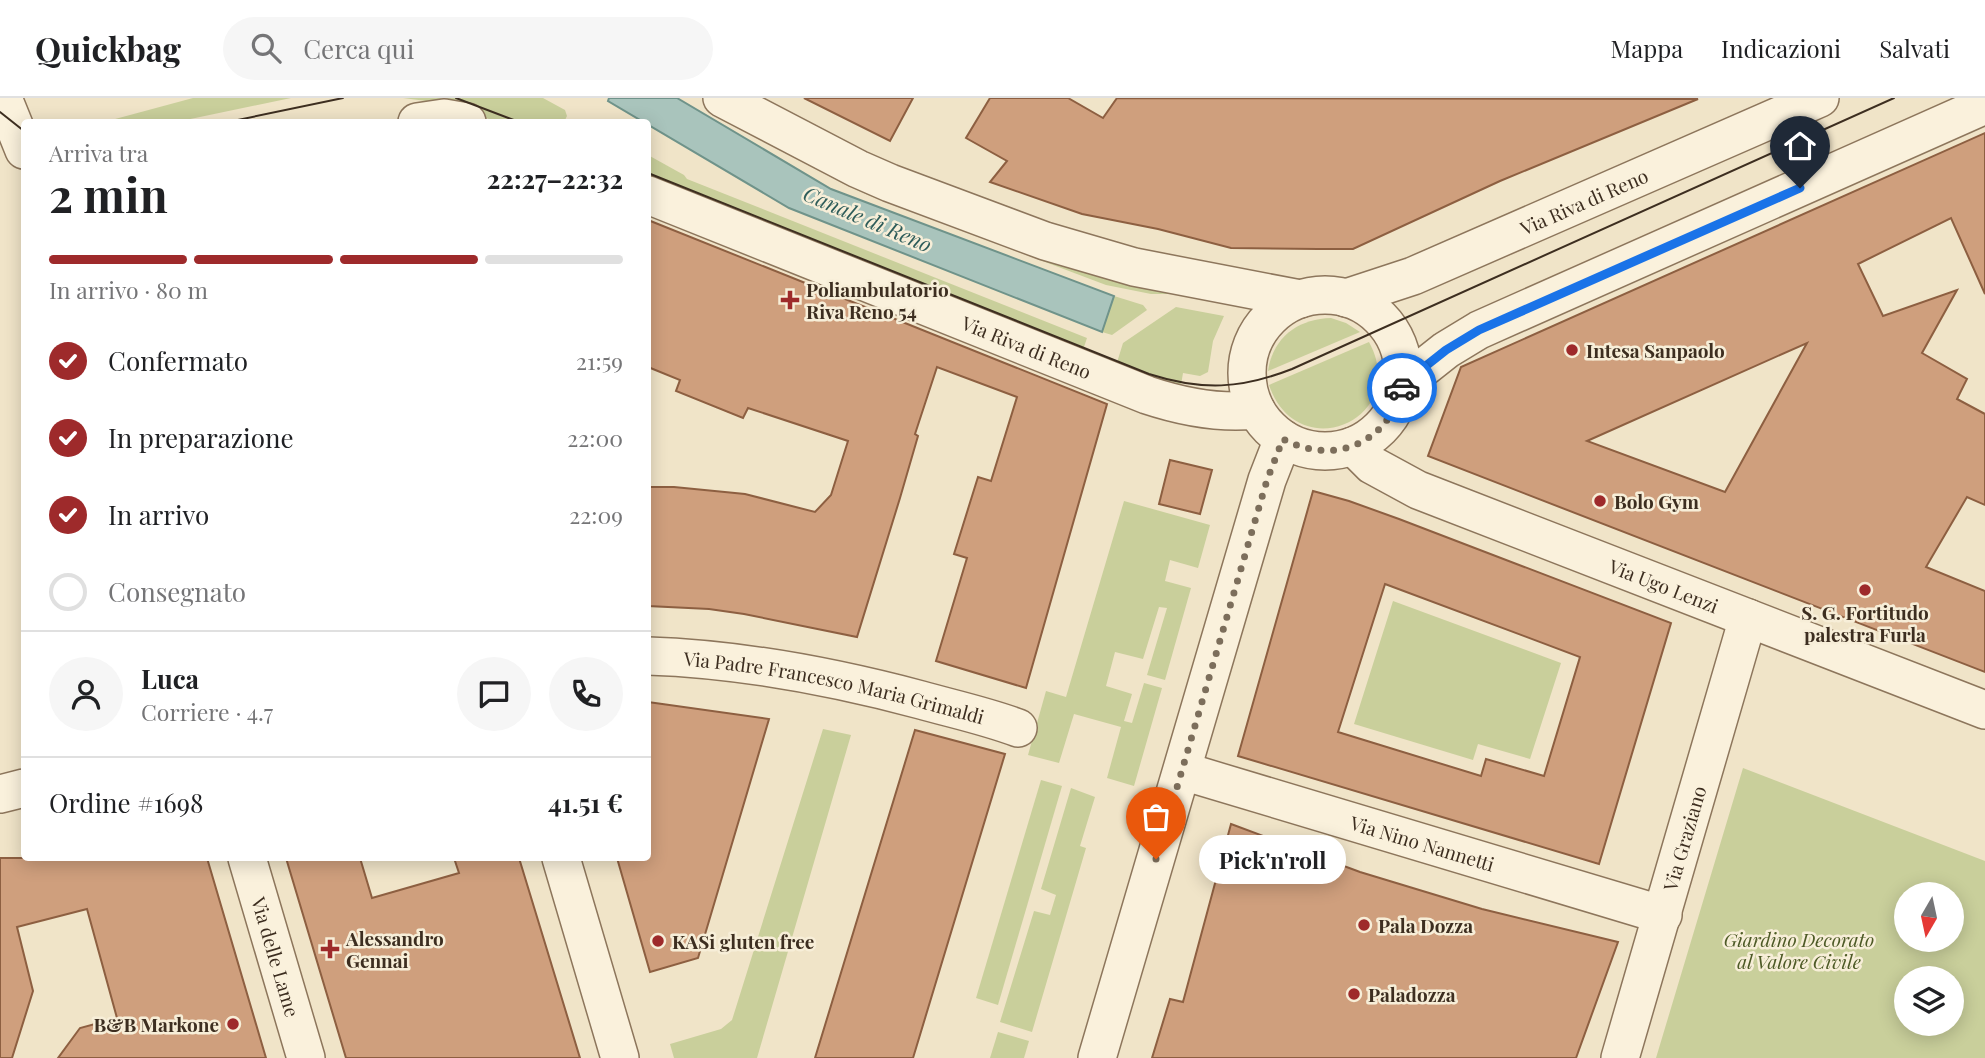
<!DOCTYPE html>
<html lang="it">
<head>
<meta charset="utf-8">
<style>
  :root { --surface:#fff; --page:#f6f6f6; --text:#202124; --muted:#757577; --line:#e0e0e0; --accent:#9e2a2b }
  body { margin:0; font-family:"Playfair Display",serif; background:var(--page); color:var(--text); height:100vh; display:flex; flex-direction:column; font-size:26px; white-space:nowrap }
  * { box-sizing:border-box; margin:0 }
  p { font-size:23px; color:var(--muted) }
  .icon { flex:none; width:38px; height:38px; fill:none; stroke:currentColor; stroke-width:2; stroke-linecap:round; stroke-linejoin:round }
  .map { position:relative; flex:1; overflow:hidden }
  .drawer { position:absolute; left:21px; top:21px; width:630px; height:742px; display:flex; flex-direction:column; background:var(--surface); border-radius:7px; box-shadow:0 4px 18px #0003 }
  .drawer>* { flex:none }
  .needle { width:46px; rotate:189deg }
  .buttons { position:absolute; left:1894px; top:784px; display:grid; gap:14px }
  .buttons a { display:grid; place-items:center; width:70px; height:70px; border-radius:50%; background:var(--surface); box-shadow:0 4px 18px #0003; font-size:35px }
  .pin { position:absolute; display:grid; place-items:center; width:60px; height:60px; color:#fff; margin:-72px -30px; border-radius:50% 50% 50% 0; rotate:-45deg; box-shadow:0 0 7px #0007 }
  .pin .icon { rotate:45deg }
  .courier { position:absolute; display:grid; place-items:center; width:70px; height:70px; margin:-35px; border:5px solid #1a73e8; border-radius:50%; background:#fff; color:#222; box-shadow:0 2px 9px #0007 }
  .bubble { position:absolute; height:49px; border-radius:24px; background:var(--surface); box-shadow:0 4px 18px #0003; font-size:23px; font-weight:700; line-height:49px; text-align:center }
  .overview em { font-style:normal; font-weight:700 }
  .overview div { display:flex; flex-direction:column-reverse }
  .overview { display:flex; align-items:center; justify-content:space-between; height:119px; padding:0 28px }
  h1 { font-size:46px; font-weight:700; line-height:52px }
  .bar { display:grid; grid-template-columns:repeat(4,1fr); gap:10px 7px; align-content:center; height:84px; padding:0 28px }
  .bar i { height:9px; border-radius:5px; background:var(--line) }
  .bar .selected { background:var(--accent) }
  .bar p { grid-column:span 4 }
  .line { display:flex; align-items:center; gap:18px; padding:0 28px; border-top:2px solid var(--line) }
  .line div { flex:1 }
  .round { display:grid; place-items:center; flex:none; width:74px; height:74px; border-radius:37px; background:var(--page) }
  ol { padding:0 28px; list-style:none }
  li { display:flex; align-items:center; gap:21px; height:77px }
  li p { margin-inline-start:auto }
  li .icon { padding:7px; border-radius:50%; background:var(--accent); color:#fff; stroke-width:4 }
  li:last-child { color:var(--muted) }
  li i { width:38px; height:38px; border:4px solid var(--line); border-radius:50% }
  header { display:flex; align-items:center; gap:42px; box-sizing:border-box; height:98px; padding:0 35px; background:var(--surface); border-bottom:2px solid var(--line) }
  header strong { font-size:33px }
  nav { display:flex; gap:38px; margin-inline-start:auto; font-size:24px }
  .search { width:490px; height:63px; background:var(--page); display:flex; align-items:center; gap:18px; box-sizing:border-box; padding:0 24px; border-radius:38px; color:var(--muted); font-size:26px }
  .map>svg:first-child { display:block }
  .green { fill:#c9cf9b; fill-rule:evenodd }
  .water { fill:#a9c4bc; stroke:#6f938a; stroke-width:2 }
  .building { fill:#cf9f7d; stroke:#8d5f41; stroke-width:2; fill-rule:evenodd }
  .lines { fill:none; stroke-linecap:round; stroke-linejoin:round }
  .minor-casing { stroke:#8d765c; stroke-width:40 }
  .minor { stroke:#faf1dc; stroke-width:37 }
  .tram { stroke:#3d2e20; stroke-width:2 }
  .done { stroke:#7c6e5b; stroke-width:7; stroke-dasharray:0 12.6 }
  .route { stroke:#1a73e8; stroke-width:9 }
  .poi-dot { fill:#9e2a2b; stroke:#f7eed8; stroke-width:2.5 }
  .labels { text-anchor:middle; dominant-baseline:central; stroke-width:5; stroke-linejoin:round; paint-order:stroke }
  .street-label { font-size:19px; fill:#3d2e20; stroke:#f7eed8 }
  .poi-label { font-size:19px; font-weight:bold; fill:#3d2e20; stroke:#f7eed8; text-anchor:start }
  .park-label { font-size:19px; font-style:italic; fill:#4d5a26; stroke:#f7eed8 }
  .water-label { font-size:21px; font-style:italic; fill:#2f5d5a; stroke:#f7eed8 }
</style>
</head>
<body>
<header>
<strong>Quickbag</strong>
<div class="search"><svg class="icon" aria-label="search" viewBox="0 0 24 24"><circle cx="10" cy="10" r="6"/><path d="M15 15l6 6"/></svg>Cerca qui</div>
<nav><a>Mappa</a><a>Indicazioni</a><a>Salvati</a></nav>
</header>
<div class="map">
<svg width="1985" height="960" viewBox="0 0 1985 960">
  <rect width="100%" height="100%" fill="#f0e4c8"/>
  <g class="green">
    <polygon points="193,0 291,0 176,24 104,24"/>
    <polygon points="403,0 543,0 565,12 567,18 564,24 497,24 467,13 434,4"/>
    <polygon points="782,51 1178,192 1173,196 1151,196 1106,187 868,97 842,85"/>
    <polygon points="648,57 684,77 687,81 1087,240 1081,258 648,85"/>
    <polygon points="1114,198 1143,207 1147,212 1112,237 1102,234"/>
    <polygon points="1176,209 1224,218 1213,243 1208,274 1200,278 1183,275 1180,293 1115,271 1123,245"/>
    <path d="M1331 220 1346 225 1360 234 1268 273C1273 239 1298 221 1331 220Z"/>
    <path d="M1369 244C1411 322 1297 370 1269 287Z"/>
    <polygon points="1124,403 1210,427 1198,470 1170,462 1165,483 1191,490 1165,582 1147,577 1167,510 1159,509 1143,561 1115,554 1106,588 1132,596 1124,623 1132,625 1144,585 1162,590 1134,688 1107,680 1121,629 1074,616 1059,665 1028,657 1046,593 1066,599"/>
    <polygon points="1393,503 1561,565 1530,661 1478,646 1473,662 1354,626"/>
    <polygon points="823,631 851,637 757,960 674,960 670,946 721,931 732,922"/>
    <path d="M1743 670 1985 763V960H1656ZM1906 796H1951V842H1906ZM1906 880H1951V926H1906Z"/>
    <polygon points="1041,682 1062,688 998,907 976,900"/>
    <polygon points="1071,690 1095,699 1080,748 1086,750 1032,934 1000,924 1034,813 1050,817 1056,797 1041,791"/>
    <polygon points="998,934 1029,943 1024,960 990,960"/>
  </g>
  <polygon class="water" points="609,0 677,0 831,91 1114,198 1102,234 789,110 608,3"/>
  <g class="building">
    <polygon points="804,0 913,0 890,43"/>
    <polygon points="990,0 1068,0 1103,20 1117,0 1698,1 1500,83 1353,151 1318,151 1231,150 1158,131 1082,116 990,84 1007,63 966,40"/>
    <path d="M1985 35V196L1951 120 1858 166 1883 218 1957 192 1922 255 1967 281 1957 301 1985 316V407L1967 399 1926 469 1985 493V574L1428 358 1461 269ZM1807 245 1725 394 1587 343Z"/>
    <polygon points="648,122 1107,306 1026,590 936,563 967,460 954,456 978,379 991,383 1017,299 937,269 915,336 918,338 900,400 857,539 744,516 709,511 648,508 648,389 674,389 745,396 815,414 831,397 848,343 748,310 743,320 676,293 680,282 648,269"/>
    <polygon points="1170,362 1212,372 1200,416 1159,406"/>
    <path d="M1313 393 1349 403 1399 421 1671 525 1599 766 1238 658ZM1385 486 1580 559 1544 678 1486 661 1481 678 1338 634Z"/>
    <polygon points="648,604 769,621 698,860 650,874 617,760 648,760"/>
    <polygon points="915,632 1005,656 913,960 815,960"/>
    <polygon points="1231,726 1360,774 1482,811 1618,844 1576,960 1152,960 1170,901 1183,904"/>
    <polygon points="0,760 207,760 266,960 58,960 80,930 117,920 87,811 17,829 33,893 12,960 0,960"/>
    <polygon points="286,760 360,760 372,800 459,775 454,760 519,760 580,960 346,960"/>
  </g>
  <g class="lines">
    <g class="minor-casing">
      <g id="minor">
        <polyline points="3,0 24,52"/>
        <polyline points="722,0 858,71 890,85 1045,143 1134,169 1300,201"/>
        <polyline points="417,24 444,20 467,24"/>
        <path id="s1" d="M648 97 1147 297C1183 309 1218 316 1256 312"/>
        <circle cx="1325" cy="275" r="78"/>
        <path id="s2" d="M1346 200 1413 178 1820 0"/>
        <polyline points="1403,286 1446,252 1479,232 1985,7"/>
        <path id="s3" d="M1353 348 1372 367 1418 392 1985 612"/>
        <path id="s4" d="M648 558C740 561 831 578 921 602 953 611 986 618 1018 630"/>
        <path id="s5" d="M1183 673 1663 817"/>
        <polyline points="0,696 24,690"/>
        <path id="s6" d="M247 760 306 960"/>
        <polyline points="561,760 620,960"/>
        <polyline points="1097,960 1267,382 1283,341"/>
        <path id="s7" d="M1620 960 1748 520"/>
      </g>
    </g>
    <use href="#minor" class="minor"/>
    <g class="tram">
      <polyline points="456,0 519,24"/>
      <polyline points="0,14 24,33"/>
      <polyline points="228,24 343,0"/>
      <path d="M648 75 1149 276C1202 293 1241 291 1292 271L1894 0"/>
    </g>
  </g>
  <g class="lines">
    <path class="done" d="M1156 761 1267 382 1283 341C1334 368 1387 346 1402 290"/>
    <polyline class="route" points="1402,290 1403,286 1446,252 1479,232 1800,90"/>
  </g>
  <g class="poi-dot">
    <path d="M786.5 191.5h7v7h7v7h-7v7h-7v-7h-7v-7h7z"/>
    <circle cx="1572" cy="252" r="7"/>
    <circle cx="1600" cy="403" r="7"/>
    <circle cx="1865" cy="492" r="7"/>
    <circle cx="1364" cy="827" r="7"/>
    <circle cx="658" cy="843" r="7"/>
    <path d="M326.5 840.5h7v7h7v7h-7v7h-7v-7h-7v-7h7z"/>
    <circle cx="1354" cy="896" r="7"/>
    <circle cx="233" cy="926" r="7"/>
  </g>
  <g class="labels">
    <g class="street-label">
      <text stroke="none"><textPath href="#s2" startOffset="257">Via Riva di Reno</textPath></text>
      <text stroke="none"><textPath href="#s1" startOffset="408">Via Riva di Reno</textPath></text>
      <text stroke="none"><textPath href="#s3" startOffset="343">Via Ugo Lenzi</textPath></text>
      <text stroke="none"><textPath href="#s4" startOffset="189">Via Padre Francesco Maria Grimaldi</textPath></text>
      <text stroke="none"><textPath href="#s7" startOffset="229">Via Graziano</textPath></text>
      <text stroke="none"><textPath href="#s5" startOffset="250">Via Nino Nannetti</textPath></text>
      <text stroke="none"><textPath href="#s6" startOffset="103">Via delle Lame</textPath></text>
    </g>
    <g class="poi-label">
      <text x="806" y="191">Poliambulatorio<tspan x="806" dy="22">Riva Reno 54</tspan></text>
      <text x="1586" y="252">Intesa Sanpaolo</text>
      <text x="1614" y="403">Bolo Gym</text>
      <text x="1865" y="514" text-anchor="middle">S. G. Fortitudo<tspan x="1865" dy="22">palestra Furla</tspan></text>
      <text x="1378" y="827">Pala Dozza</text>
      <text x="346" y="840">Alessandro<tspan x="346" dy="22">Gennai</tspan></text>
      <text x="672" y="843">KASi gluten free</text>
      <text x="1368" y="896">Paladozza</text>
      <text x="219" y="926" text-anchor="end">B&amp;B Markone</text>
    </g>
    <g class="park-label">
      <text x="1799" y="841">Giardino Decorato<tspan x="1799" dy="22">al Valore Civile</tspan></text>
    </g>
    <g class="water-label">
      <text transform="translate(868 120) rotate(23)">Canale di Reno</text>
    </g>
  </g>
</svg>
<div class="buttons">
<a><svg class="needle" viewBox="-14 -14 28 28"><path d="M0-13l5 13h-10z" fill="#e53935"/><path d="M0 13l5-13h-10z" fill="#757577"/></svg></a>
<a><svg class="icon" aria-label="layers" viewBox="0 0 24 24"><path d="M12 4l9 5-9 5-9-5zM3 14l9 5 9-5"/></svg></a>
</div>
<div class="pin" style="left:1156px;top:761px;background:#ea580c"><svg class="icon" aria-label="bag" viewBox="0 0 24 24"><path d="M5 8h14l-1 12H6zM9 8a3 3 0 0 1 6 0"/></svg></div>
<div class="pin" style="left:1800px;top:90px;background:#1f2937"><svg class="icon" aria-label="home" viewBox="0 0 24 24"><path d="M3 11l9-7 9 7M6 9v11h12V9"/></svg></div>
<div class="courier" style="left:1402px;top:290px"><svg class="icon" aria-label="car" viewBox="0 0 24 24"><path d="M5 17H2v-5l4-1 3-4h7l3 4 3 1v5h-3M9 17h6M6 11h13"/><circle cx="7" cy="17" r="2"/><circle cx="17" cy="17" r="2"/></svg></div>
<div class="bubble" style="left:1199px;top:737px;width:147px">Pick'n'roll</div>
<section class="drawer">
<div class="overview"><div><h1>2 min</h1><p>Arriva tra</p></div><em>22:27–22:32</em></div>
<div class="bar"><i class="selected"></i><i class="selected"></i><i class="selected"></i><i></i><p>In arrivo · 80 m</p></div>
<ol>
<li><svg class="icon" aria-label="check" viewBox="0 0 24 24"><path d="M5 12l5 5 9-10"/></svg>Confermato<p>21:59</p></li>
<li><svg class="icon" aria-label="check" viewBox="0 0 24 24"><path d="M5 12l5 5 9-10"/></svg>In preparazione<p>22:00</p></li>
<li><svg class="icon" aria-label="check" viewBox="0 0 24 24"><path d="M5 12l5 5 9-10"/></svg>In arrivo<p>22:09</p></li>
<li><i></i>Consegnato</li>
</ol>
<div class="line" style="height:126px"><a class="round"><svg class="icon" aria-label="person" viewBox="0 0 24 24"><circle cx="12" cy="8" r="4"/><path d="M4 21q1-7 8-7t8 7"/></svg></a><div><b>Luca</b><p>Corriere · 4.7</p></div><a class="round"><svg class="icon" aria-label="chat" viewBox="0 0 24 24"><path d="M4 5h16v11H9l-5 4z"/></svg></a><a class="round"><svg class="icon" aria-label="phone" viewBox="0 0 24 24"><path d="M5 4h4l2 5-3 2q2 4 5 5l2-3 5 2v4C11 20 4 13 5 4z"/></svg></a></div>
<div class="line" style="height:91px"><div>Ordine #1698</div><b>41.51 €</b></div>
</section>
</div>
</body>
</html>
